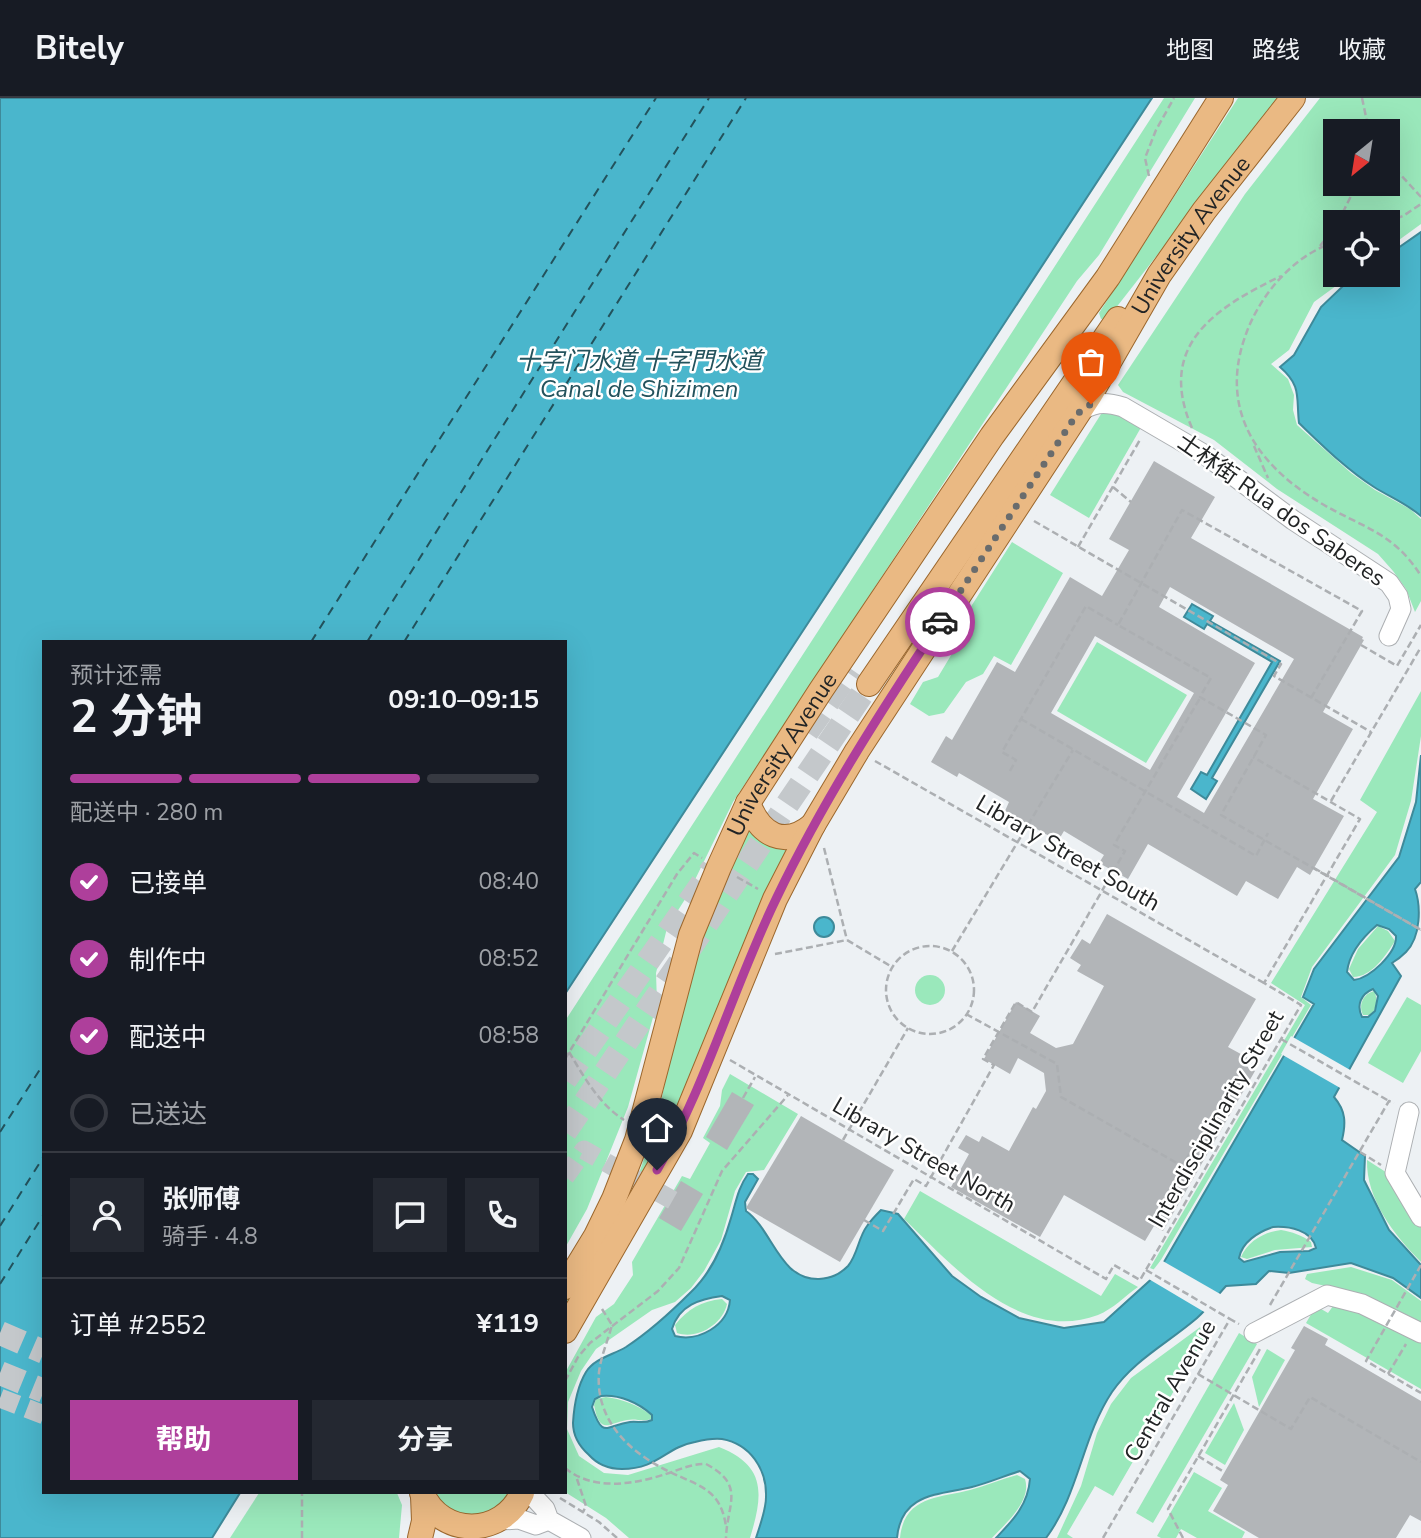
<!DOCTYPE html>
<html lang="zh">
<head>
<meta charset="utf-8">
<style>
  :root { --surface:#171b24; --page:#242831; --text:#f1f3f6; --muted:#9ea1a6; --line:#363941; --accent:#ae3f9b }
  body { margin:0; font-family:"Nunito Sans","Noto Sans SC",sans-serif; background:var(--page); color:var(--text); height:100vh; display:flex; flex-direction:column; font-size:26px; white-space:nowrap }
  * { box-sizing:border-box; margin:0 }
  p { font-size:23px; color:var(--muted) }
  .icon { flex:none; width:38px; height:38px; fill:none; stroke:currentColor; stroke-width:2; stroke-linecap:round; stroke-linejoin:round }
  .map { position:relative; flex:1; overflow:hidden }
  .sheet { position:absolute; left:42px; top:542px; width:525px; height:854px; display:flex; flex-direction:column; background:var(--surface); border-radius:0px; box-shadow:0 7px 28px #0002 }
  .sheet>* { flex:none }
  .needle { width:46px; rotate:210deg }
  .controls { position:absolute; left:1323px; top:21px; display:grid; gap:14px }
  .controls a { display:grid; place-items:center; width:77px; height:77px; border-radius:0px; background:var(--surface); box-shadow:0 7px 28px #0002; font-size:35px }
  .pin { position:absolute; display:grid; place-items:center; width:60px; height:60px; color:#fff; margin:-72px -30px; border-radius:50% 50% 50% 0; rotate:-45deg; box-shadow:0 0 7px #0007 }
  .pin .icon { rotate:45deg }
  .courier { position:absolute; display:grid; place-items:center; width:70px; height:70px; margin:-35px; border:5px solid #ae3f9b; border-radius:50%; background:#fff; color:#222; box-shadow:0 2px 9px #0007 }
  .head em { font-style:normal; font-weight:700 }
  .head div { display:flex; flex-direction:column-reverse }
  .head { display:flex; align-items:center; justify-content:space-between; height:119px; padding:0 28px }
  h1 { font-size:46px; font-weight:700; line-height:52px }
  .bar { display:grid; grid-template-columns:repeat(4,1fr); gap:10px 7px; align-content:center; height:84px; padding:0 28px }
  .bar i { height:9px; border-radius:5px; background:var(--line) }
  .bar .current { background:var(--accent) }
  .bar p { grid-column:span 4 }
  .line { display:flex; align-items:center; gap:18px; padding:0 28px; border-top:2px solid var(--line) }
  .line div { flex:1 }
  .round { display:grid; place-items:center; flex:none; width:74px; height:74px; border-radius:0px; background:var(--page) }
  ol { padding:0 28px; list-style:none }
  li { display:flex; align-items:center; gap:21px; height:77px }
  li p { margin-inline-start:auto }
  li .icon { padding:7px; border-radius:50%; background:var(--accent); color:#fff; stroke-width:4 }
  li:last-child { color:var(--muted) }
  li i { width:38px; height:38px; border:4px solid var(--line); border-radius:50% }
  .action { display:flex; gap:14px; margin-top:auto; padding:14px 28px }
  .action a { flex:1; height:80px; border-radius:0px; background:var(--accent); color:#fff; font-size:28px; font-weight:700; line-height:80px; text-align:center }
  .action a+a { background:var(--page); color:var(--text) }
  header { display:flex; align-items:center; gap:42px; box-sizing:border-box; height:98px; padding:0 35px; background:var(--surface); border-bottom:2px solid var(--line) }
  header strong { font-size:33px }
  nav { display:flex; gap:38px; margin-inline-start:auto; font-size:24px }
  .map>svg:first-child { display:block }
  .green { fill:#9ae8bb; fill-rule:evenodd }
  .water { fill:#4ab6cc; stroke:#3e8a9a; stroke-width:2; fill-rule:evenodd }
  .pier { fill:#edf1f4 }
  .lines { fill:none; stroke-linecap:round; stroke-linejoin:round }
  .ferry { stroke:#23525c; stroke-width:2; stroke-dasharray:9 7; stroke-linecap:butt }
  .building { fill:#b2b5b8; fill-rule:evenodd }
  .minor-tunnel { stroke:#c4c8cb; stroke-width:19; stroke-dasharray:19 10; stroke-linecap:butt }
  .major-tunnel { stroke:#c4c8cb; stroke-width:24; stroke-dasharray:24 12; stroke-linecap:butt }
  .minor-casing { stroke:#acafb2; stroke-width:21 }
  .major-casing { stroke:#9b672d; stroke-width:26 }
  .path { stroke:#acafb2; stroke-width:2.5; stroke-dasharray:7 3.5; stroke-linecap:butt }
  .minor { stroke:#fff; stroke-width:19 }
  .major { stroke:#eab983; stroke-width:24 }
  .path-bridge { stroke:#acafb2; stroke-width:2.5; stroke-dasharray:7 3.5; stroke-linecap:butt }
  .done { stroke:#696c6d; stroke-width:7; stroke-dasharray:0 12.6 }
  .route { stroke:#ae3f9b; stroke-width:9 }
  .labels { text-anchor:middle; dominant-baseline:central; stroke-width:5; stroke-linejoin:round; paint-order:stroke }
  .street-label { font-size:23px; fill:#222425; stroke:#fff }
  .water-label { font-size:24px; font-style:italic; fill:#23525c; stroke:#fff }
</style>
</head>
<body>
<header>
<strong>Bitely</strong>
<nav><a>地图</a><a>路线</a><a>收藏</a></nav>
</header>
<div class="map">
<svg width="1421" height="1440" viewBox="0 0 1421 1440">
  <rect width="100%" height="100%" fill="#edf1f4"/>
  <g class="green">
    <polygon points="1164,0 1195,0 1099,157 1077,183 733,704 687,798 667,830 656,875 657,905 628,1009 587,1111 565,1150 565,923"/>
    <polygon points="1238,0 1280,0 1108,220 1101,221 1099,215"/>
    <path d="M1320 0H1421V126L1388 150V124H1335V177H1351L1314 204 1289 252 1271 266 1288 281 1294 297 1293 312 1297 327 1351 375 1375 392 1410 411 1421 421V503L1415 514 1406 491 1393 473 1378 456 1277 391 1214 342 1123 294 1118 287 1245 96ZM1335 33H1388V86H1335Z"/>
    <polygon points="1108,305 1143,326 1089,420 1050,397"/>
    <polygon points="1012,444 1063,475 1011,567 994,558 983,576 966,584 944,615 929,618 910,606 923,584 938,579 953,554 951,540"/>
    <polygon points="1097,544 1187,597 1146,665 1057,613"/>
    <polygon points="1421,593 1421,638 1411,703 1395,757 1312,869 1301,899 1311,907 1155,1172 1150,1170 1305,907 1271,885 1377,714 1360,702"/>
    <polygon points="748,727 794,746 669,1034 565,1220 565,1200 637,1081 658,1020 687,869"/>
    <path d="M1378 828 1388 833 1395 843C1386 857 1372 879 1353 879L1349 871 1358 851Z"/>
    <circle cx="930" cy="892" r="15"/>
    <path d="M1374 893C1378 900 1377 912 1370 917H1363C1358 907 1363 896 1374 893Z"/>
    <polygon points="1407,899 1421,907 1421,953 1403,985 1368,965"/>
    <path d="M730 976 798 1016 764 1072 746 1074 735 1093 721 1142 704 1173 691 1190 675 1204 652 1212 596 1251 581 1273 568 1304 567 1331 579 1358 604 1375 628 1377 719 1349C767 1368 763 1397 750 1440H629L606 1420 565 1394V1275L596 1219 614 1206 633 1177 632 1164 682 1078 690 1081 710 1045 703 1040 720 1008 722 992Z"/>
    <path d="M1367 1062 1392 1078 1421 1126V1164C1394 1137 1366 1101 1367 1062Z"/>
    <path d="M920 1093 1101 1198 1115 1176 1138 1189C1125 1198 1113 1211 1098 1217 1021 1246 953 1168 904 1121Z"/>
    <path d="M1281 1132C1292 1134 1302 1137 1311 1144L1312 1149 1275 1152 1247 1161 1241 1159C1248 1143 1264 1134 1281 1132Z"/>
    <polygon points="1351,1169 1392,1182 1421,1203 1421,1227 1344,1192 1312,1185 1305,1181 1307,1176"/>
    <path d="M722 1201 727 1206C723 1226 697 1242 677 1235L675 1227C688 1211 701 1203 722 1201Z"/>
    <polygon points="1336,1204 1421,1241 1421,1291 1306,1225 1316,1208 1328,1215"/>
    <polygon points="1207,1224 1212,1227 1113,1398 1095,1388 1067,1436 1073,1440 1057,1440 1081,1388 1097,1335 1111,1306 1131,1280"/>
    <polygon points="1239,1235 1257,1246 1153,1425 1136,1415"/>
    <polygon points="1267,1251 1285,1262 1259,1309 1252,1279"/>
    <path d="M606 1299C622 1301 638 1307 651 1317V1321C643 1324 635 1320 627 1322 607 1326 600 1337 594 1307L596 1301Z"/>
    <polygon points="1234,1305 1244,1332 1225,1367 1205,1355"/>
    <polygon points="1194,1374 1222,1390 1208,1413 1245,1434 1242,1440 1197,1440 1181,1431 1176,1440 1161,1440 1157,1438"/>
    <path d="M1017 1377 1025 1381C1032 1403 1006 1425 992 1440H900C904 1398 939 1400 970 1392 986 1388 1001 1381 1017 1377Z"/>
    <polygon points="259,1395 397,1395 402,1407 399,1440 230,1440"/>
    <polygon points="431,1395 512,1395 490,1417 459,1419"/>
  </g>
  <g class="water">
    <polygon points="0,0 1152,0 565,896 565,544 44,544 44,1395 240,1395 212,1440 0,1440"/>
    <path d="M1421 134V418C1407 406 1390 399 1374 389 1346 371 1323 348 1299 325 1296 299 1302 288 1280 269L1294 257 1321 209 1343 188 1359 177H1388V157Z"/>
    <polygon points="1192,506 1213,518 1210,523 1280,563 1212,680 1217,683 1206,701 1191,691 1201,674 1207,677 1272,564 1207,526 1204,531 1184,519"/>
    <path d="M1421 657V784L1415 791C1421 808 1421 839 1406 854 1402 858 1397 862 1392 865L1401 878 1334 999C1346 1013 1346 1025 1342 1042L1365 1058 1364 1082 1389 1132 1421 1167V1200L1393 1180 1351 1165 1289 1175 1269 1173 1256 1186 1226 1188C1216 1199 1207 1211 1197 1220 1168 1245 1134 1262 1112 1294 1082 1339 1079 1396 1046 1440H996C1013 1422 1028 1407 1030 1381L1020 1373C1004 1378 988 1385 972 1389 938 1397 901 1395 897 1440H756C760 1427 766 1412 766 1399 767 1371 750 1346 722 1341 714 1340 703 1342 695 1344 666 1349 658 1371 622 1371 610 1371 598 1367 589 1357 580 1349 573 1338 573 1325 574 1308 577 1289 586 1274 595 1260 613 1257 626 1249 649 1234 672 1213 691 1194 712 1174 723 1148 731 1120 736 1104 738 1090 748 1076H753L758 1081 745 1104 746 1113C773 1132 779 1182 819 1181 831 1180 839 1177 848 1168 858 1156 858 1140 867 1128 871 1122 876 1117 881 1112L898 1116 952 1178 981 1199 1019 1220 1064 1230 1104 1224 1157 1176 1314 906 1303 899 1314 871 1399 759 1416 704ZM1377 827 1389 831 1396 838C1397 855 1370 880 1354 882L1347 874C1349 856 1363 839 1377 827ZM1373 891 1378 898 1375 913 1368 919H1362C1356 907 1361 896 1373 891ZM1273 1129C1289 1128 1312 1132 1316 1150L1309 1153 1280 1154 1244 1164 1239 1160C1242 1144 1258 1134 1273 1129ZM722 1198 730 1202C728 1228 698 1244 675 1238L672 1231C679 1207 700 1201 722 1198ZM601 1298C619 1296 639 1305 652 1317V1322C644 1326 638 1323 630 1324 606 1327 603 1342 592 1309L595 1301Z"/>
    <circle cx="824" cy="829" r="10"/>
  </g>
  <g class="pier">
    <polygon points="1291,938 1352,973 1342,991 1281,956"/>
    <polygon points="1161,1162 1222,1197 1206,1215 1147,1180"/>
  </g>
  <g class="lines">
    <g class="ferry">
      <polyline points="311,544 656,0"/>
      <polyline points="367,544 709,0"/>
      <polyline points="404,544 746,0"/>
      <polyline points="0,1034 44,965"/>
      <polyline points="0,1128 44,1058"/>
      <polyline points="0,1186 44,1116"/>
    </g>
  </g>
  <g class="building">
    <path d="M1154 363 1215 399 1191 440 1363 539 1362 541 1364 542 1323 614 1353 631 1313 701 1344 718 1310 777 1297 769 1278 801 1246 783 1237 798 1148 746 1128 781 1099 765 1104 757 1064 733 1058 743 1005 713 1009 704 959 675 957 679 931 664 946 638 952 642 997 564 1015 574 1070 479 1102 498 1129 452 1109 441ZM1170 489 1294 561 1204 715 1177 699 1255 565 1159 509ZM1095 538 1194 595 1150 672 1051 615Z"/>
    <polygon points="1107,816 1256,901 1228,949 1250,961 1246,968 1255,973 1163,1133 1154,1128 1145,1143 1064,1097 1040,1139 951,1089 969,1056 958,1050 966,1037 979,1044 982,1038 1009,1053 1033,1009 1036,1011 1046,993 1044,975 1018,960 1010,976 984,961 1016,904 1040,918 1030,935 1056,950 1073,946 1104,888 1077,873 1081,867 1070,860 1082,841 1090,846"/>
    <polygon points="732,994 754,1007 727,1052 706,1039"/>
    <polygon points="801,1018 894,1072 840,1164 746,1110"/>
    <polygon points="681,1083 703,1096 681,1133 659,1120"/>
    <polygon points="1304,1228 1328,1241 1325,1247 1421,1303 1421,1423 1410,1417 1396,1440 1259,1440 1213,1413 1228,1387 1220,1382 1295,1252 1291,1250"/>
  </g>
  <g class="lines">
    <g class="minor-tunnel">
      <polyline points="565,1079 584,1052 681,1107"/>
      <polyline points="0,1300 44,1317"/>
    </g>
    <g class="major-tunnel">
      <polyline points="807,634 851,571"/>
      <polyline points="565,982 713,770"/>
      <polyline points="565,1034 869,586"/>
      <polyline points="0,1235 44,1254"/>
      <polyline points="0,1275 44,1293"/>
    </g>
    <g class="minor-casing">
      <g id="minor">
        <path d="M1077 316C1092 304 1104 303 1123 309L1207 358 1293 422 1389 485 1398 498 1401 511 1389 538"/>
        <polyline points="1409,1014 1395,1075 1421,1119"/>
        <polyline points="1254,1235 1327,1197 1362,1206 1421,1235"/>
        <polyline points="530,1395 545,1411 549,1422 581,1440"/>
        <polyline points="501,1422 519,1421 536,1427 549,1422"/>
      </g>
    </g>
    <g class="major-casing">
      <g id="major">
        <polyline points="869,586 1118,221"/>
        <path d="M748 705C760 737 784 751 813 727"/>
        <path id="s1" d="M565 1189 596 1138 614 1101 637 1042 691 837 719 769 748 705 821 592 992 338 1108 179 1221 0"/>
        <path id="s2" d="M565 1233 680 1033 775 801 813 727 857 653 1090 297 1159 177 1204 113 1293 0"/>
        <path d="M422 1395C441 1440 503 1439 522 1395"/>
        <polyline points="420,1440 424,1423 423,1398"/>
      </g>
    </g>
    <g class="path">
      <polyline points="1362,0 1369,33"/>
      <polyline points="1388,63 1421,99"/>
      <polyline points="1149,78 1145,60 1156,32 1174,0"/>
      <polyline points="1338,124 1357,86"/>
      <polyline points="1386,124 1403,118 1421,106"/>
      <path d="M1335 144C1297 156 1266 190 1250 226 1216 304 1251 363 1319 404 1360 429 1393 433 1421 478"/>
      <polyline points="1320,148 1335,129"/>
      <path d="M1192 330C1156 247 1215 210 1281 178"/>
      <polyline points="1254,348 1268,380"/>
      <polyline points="1113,389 1131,404"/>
      <polyline points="1034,423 1281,566 1274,578 1371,634"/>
      <polyline points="1078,449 1141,340"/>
      <polyline points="1361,547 1397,568 1421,527"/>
      <polyline points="1311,600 1362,513 1182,412 1118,527 1211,580 1200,599 1266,637 1221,717 1421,832"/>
      <polyline points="1021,621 1256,758 1268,735"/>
      <polyline points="875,663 1264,885"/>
      <polyline points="1010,673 1016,662 1002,654 1086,508 1118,527"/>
      <polyline points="1331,703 1421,549"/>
      <polyline points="824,750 847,842"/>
      <polyline points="737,779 758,791"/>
      <circle cx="930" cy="892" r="44"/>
      <polyline points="952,853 1073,652"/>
      <polyline points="775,856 847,842 892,869"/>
      <polyline points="966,916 1057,966 1061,999 1182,1068 1197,1043 1215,1053"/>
      <polyline points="1281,941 1389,1003"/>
      <path d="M569 954C584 979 599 1006 624 1022"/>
      <polyline points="565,961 677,776 694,755 702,760"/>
      <polyline points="730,962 1106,1181 1114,1167 1140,1182 1301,907 1264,885 1360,721 1253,659"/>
      <polyline points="743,1000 755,979"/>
      <polyline points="843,1042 908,930"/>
      <polyline points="1360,1054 1381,1067"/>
      <polyline points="864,1122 883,1133 914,1081 926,1088 994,967 983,961 1016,904 1032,914 1125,753 1114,747 1200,600"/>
      <polyline points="1146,1172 1230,1221"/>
      <polyline points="1270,1207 1389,1003 1394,1005"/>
      <path d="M602 1211 612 1227C608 1242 601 1258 599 1274 595 1322 629 1354 668 1373 698 1388 721 1390 726 1429"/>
      <polyline points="1198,1276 1291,1331 1310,1299 1421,1364"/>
      <polyline points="1388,1276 1406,1246"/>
      <polyline points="565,1283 578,1259 590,1245 658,1193 679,1170 722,1073 788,997"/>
      <polyline points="1198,1358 1224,1374"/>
      <path d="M565 1370C594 1394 636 1386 669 1375 683 1370 692 1366 706 1366 746 1387 727 1406 726 1440"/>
      <polyline points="577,1381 586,1408 583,1414"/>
      <polyline points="560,1400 599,1424 617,1440"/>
      <polyline points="302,1440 302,1395"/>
      <polyline points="1103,1440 1230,1221 1239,1226"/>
      <polyline points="1183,1440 1168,1411 1260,1251"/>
    </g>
    <use href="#minor" class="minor"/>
    <use href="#major" class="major"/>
    <g class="path-bridge">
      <polyline points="1314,770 1421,832"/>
      <polyline points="1421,1167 1366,1263 1421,1295"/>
    </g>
  </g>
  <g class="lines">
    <polyline class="done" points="940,524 1077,316 1091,306"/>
    <path class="route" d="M657 1072C707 986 733 889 777 799 823 703 881 613 940 524"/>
  </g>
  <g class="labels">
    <g class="street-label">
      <text stroke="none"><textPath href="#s2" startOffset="1265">University Avenue</textPath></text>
      <text transform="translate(1281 412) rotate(35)">士林街 Rua dos Saberes</text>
      <text stroke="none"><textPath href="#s1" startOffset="579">University Avenue</textPath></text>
      <text transform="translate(1068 755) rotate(30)">Library Street South</text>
      <text transform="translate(1216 1021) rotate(-60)">Interdisciplinarity Street</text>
      <text transform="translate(924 1057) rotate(30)">Library Street North</text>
      <text transform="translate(1170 1293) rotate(-60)">Central Avenue</text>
    </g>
    <g class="water-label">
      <text x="639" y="263">十字门水道 十字門水道<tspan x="639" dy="28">Canal de Shizimen</tspan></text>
    </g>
  </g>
</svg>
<div class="controls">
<a><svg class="needle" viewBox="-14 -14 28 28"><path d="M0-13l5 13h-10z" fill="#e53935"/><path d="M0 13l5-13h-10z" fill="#9ea1a6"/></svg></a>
<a><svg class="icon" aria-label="locate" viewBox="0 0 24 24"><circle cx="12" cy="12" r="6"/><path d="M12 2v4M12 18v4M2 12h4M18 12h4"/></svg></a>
</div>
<div class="pin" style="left:1091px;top:306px;background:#ea580c"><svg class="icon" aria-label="bag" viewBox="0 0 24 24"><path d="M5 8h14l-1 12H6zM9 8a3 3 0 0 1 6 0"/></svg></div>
<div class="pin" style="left:657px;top:1072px;background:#1f2937"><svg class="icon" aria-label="home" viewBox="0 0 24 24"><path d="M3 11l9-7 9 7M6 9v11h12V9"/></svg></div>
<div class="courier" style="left:940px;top:524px"><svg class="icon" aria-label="car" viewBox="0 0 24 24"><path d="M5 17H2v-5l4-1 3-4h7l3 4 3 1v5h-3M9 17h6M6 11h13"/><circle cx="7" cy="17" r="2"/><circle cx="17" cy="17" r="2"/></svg></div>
<section class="sheet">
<div class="head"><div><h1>2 分钟</h1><p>预计还需</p></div><em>09:10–09:15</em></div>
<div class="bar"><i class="current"></i><i class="current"></i><i class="current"></i><i></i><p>配送中 · 280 m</p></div>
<ol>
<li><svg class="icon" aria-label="check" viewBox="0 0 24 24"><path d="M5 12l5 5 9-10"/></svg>已接单<p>08:40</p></li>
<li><svg class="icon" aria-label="check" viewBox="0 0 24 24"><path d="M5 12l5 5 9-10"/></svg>制作中<p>08:52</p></li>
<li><svg class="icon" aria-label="check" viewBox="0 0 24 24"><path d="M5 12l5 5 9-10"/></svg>配送中<p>08:58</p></li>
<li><i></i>已送达</li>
</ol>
<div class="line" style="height:126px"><a class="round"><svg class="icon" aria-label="person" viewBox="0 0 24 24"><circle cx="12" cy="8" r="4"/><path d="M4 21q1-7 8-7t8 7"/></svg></a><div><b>张师傅</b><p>骑手 · 4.8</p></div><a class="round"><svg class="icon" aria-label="chat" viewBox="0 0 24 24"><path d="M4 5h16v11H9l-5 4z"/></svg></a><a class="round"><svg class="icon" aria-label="phone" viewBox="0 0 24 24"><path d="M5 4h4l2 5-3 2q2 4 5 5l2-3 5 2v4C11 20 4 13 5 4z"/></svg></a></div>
<div class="line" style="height:91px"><div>订单 #2552</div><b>¥119</b></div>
<div class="action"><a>帮助</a><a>分享</a></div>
</section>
</div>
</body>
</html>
